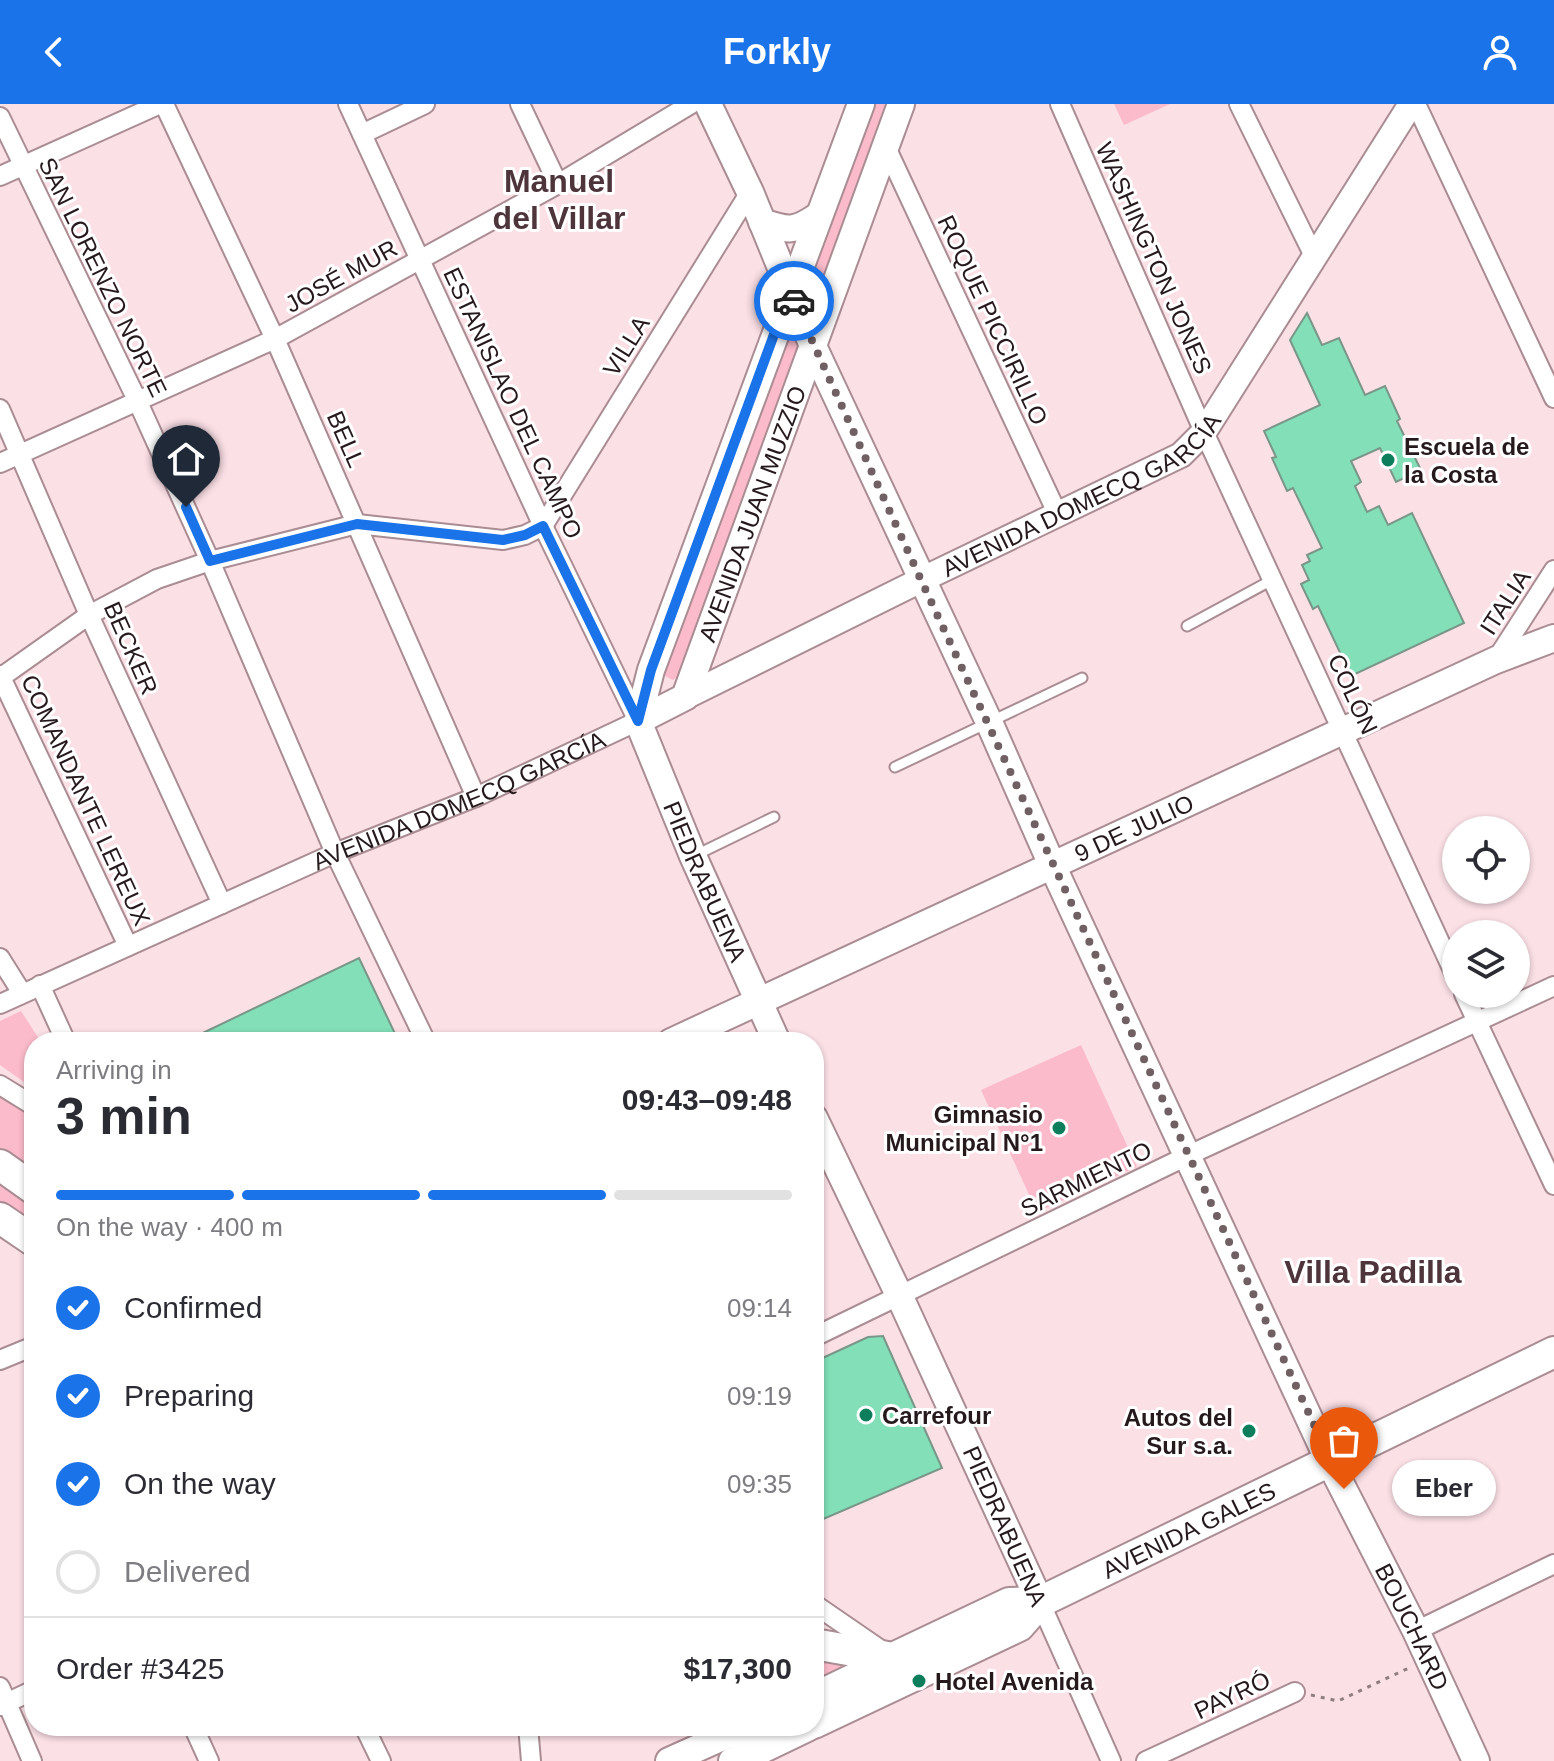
<!DOCTYPE html>
<html lang="en">
<head>
<meta charset="utf-8">
<style>
  :root { --surface:#fff; --page:#f2f2f3; --text:#2b2b33; --muted:#7c7c81; --line:#e1e1e2; --accent:#1a73e8 }
  body { margin:0; font-family:Helvetica,sans-serif; background:var(--page); color:var(--text); height:100vh; display:flex; flex-direction:column; font-size:30px; white-space:nowrap }
  * { box-sizing:border-box; margin:0 }
  p { font-size:26px; color:var(--muted) }
  .icon { flex:none; width:44px; height:44px; fill:none; stroke:currentColor; stroke-width:2; stroke-linecap:round; stroke-linejoin:round }
  .map { position:relative; flex:1; overflow:hidden }
  .details { position:absolute; left:24px; top:928px; width:800px; height:704px; display:flex; flex-direction:column; background:var(--surface); border-radius:32px; box-shadow:0 2px 6px #0004 }
  .details>* { flex:none }
  .buttons { position:absolute; left:1442px; top:712px; display:grid; gap:16px }
  .buttons a { display:grid; place-items:center; width:88px; height:88px; border-radius:50%; background:var(--surface); box-shadow:0 2px 6px #0004; font-size:40px }
  .pin { position:absolute; display:grid; place-items:center; width:68px; height:68px; color:#fff; margin:-82px -34px; border-radius:50% 50% 50% 0; rotate:-45deg; box-shadow:0 0 8px #0007 }
  .pin .icon { rotate:45deg }
  .courier { position:absolute; display:grid; place-items:center; width:80px; height:80px; margin:-40px; border:6px solid #1a73e8; border-radius:50%; background:#fff; color:#222; box-shadow:0 2px 10px #0007 }
  .bubble { position:absolute; height:56px; border-radius:28px; background:var(--surface); box-shadow:0 2px 6px #0004; font-size:26px; font-weight:700; line-height:56px; text-align:center }
  .summary em { font-style:normal; font-weight:700 }
  .summary div { display:flex; flex-direction:column-reverse }
  .summary { display:flex; align-items:center; justify-content:space-between; height:136px; padding:0 32px }
  h1 { font-size:52px; font-weight:700; line-height:60px }
  .bar { display:grid; grid-template-columns:repeat(4,1fr); gap:12px 8px; align-content:center; height:96px; padding:0 32px }
  .bar i { height:10px; border-radius:6px; background:var(--line) }
  .bar .selected { background:var(--accent) }
  .bar p { grid-column:span 4 }
  .line { display:flex; align-items:center; gap:20px; padding:0 32px; border-top:2px solid var(--line) }
  .line div { flex:1 }
  ol { padding:0 32px; list-style:none }
  li { display:flex; align-items:center; gap:24px; height:88px }
  li p { margin-inline-start:auto }
  li .icon { padding:8px; border-radius:50%; background:var(--accent); color:#fff; stroke-width:4 }
  li:last-child { color:var(--muted) }
  li i { width:44px; height:44px; border:4px solid var(--line); border-radius:50% }
  header { display:flex; justify-content:space-between; align-items:center; height:104px; padding:0 32px; background:var(--accent); color:#fff; font-size:36px; font-weight:700 }
  .map>svg:first-child { display:block }
  .green { fill:#fbbbca }
  .building { fill:#82dfb8; stroke:#799688; stroke-width:2 }
  .lines { fill:none; stroke-linecap:round; stroke-linejoin:round }
  .service-casing { stroke:#aa8c93; stroke-width:13 }
  .minor-casing { stroke:#aa8c93; stroke-width:22 }
  .tertiary-casing { stroke:#aa8c93; stroke-width:28 }
  .secondary-casing { stroke:#aa8c93; stroke-width:30 }
  .primary-casing { stroke:#aa8c93; stroke-width:34 }
  .path { stroke:#907d81; stroke-width:3; stroke-dasharray:4 6; stroke-linecap:butt }
  .service { stroke:#fff; stroke-width:9 }
  .minor { stroke:#fff; stroke-width:18 }
  .tertiary { stroke:#fff; stroke-width:24 }
  .secondary { stroke:#fff; stroke-width:26 }
  .primary { stroke:#fff; stroke-width:30 }
  .done { stroke:#705f63; stroke-width:8; stroke-dasharray:0 14.4 }
  .route { stroke:#1a73e8; stroke-width:10 }
  .poi-dot { fill:#0c7e5b; stroke:#fff; stroke-width:3 }
  .labels { text-anchor:middle; dominant-baseline:central; stroke-width:6; stroke-linejoin:round; paint-order:stroke }
  .street-label { font-size:24px; fill:#25191c; stroke:#fff }
  .poi-label { font-size:24px; font-weight:bold; fill:#25191c; stroke:#fff; text-anchor:start }
  .district-label { font-size:32px; font-weight:bold; fill:#4e353b; stroke:#fff }
</style>
</head>
<body>
<header><svg class="icon" aria-label="back" viewBox="0 0 24 24"><path d="M15 5l-7 7 7 7"/></svg>Forkly<svg class="icon" aria-label="person" viewBox="0 0 24 24"><circle cx="12" cy="8" r="4"/><path d="M4 21q1-7 8-7t8 7"/></svg></header>
<div class="map">
<svg width="1554" height="1657" viewBox="0 0 1554 1657">
  <rect width="100%" height="100%" fill="#fbe0e6"/>
  <g class="green">
    <polygon points="869,0 890,0 825,175 819,179 809,174"/>
    <polygon points="1114,0 1170,0 1124,21"/>
    <polygon points="790,235 798,238 801,244 679,572 673,576 663,571 662,562 783,238"/>
    <polygon points="21,907 41,938 34,938 34,985 0,961 0,917"/>
    <polygon points="1081,941 1137,1063 1037,1108 981,986"/>
    <polygon points="0,989 34,1011 34,1072 0,1048"/>
    <polygon points="0,1070 34,1094 34,1128 0,1106"/>
    <polygon points="814,1550 846,1560 842,1565 814,1578"/>
  </g>
  <g class="building">
    <polygon points="1307,209 1322,241 1339,234 1365,291 1385,282 1400,315 1397,317 1421,366 1396,378 1380,344 1351,357 1361,378 1355,382 1367,408 1379,402 1388,421 1412,409 1464,519 1351,572 1318,502 1313,505 1301,480 1309,476 1302,461 1310,457 1307,451 1322,444 1293,384 1287,387 1272,354 1276,353 1264,327 1320,301 1290,236"/>
    <polygon points="359,854 399,938 184,938"/>
    <polygon points="883,1232 942,1364 814,1419 814,1258 868,1233"/>
  </g>
  <g class="lines">
    <g class="service-casing">
      <g id="service">
        <polyline points="1187,522 1272,476"/>
        <polyline points="895,663 1082,574"/>
        <polyline points="696,751 774,713"/>
      </g>
    </g>
    <g class="minor-casing">
      <g id="minor">
        <polyline points="164,0 275,235 476,693"/>
        <polyline points="520,0 558,80"/>
        <polyline points="1060,0 1204,328 1456,873"/>
        <polyline points="1239,0 1314,152"/>
        <polyline points="1416,0 1554,294"/>
        <polyline points="0,13 137,296 210,457 335,749 426,938"/>
        <polyline points="362,30 425,0"/>
        <polyline points="885,41 1058,411"/>
        <polyline points="0,72 160,0"/>
        <polyline points="0,305 89,511 222,800"/>
        <polyline points="0,359 275,235 558,80 691,0"/>
        <polyline points="1496,556 1554,466"/>
        <polyline points="0,571 128,842"/>
        <polyline points="0,574 89,511 157,475 210,457 357,420 503,436 525,431 543,422 750,88"/>
        <polyline points="0,854 22,889"/>
        <polyline points="40,881 66,938"/>
        <polyline points="1464,890 1554,1081"/>
        <path id="s1" d="M0 900 335 749 476 693 638 617 543 422 348 0"/>
        <polyline points="0,981 34,1002"/>
        <polyline points="814,1233 1189,1051 1554,882"/>
        <polyline points="0,1256 34,1242"/>
        <polyline points="1040,1498 1111,1657"/>
        <polyline points="814,1500 881,1546"/>
        <polyline points="1416,1527 1554,1460"/>
        <polyline points="0,1583 32,1657"/>
        <polyline points="0,1602 34,1586"/>
        <polyline points="193,1622 209,1657"/>
        <polyline points="364,1622 381,1657"/>
        <polyline points="528,1622 531,1657"/>
        <polyline points="1146,1657 1295,1588"/>
      </g>
    </g>
    <g class="tertiary-casing">
      <g id="tertiary">
        <path id="s2" d="M685 593 921 476 1181 351 1204 328 1411 0"/>
      </g>
    </g>
    <g class="secondary-casing">
      <g id="secondary">
        <path id="s3" d="M708 0 750 88 813 242 989 618 1052 761 1329 1357 1416 1527 1476 1657"/>
        <path d="M762 118C788 127 795 128 818 112"/>
        <path id="s4" d="M638 617 685 593 901 0"/>
        <polyline points="638,617 651,566 861,0"/>
        <path id="s5" d="M638 617 693 752 777 938"/>
        <path id="s6" d="M671 938 1496 556 1554 534"/>
        <polyline points="814,1014 900,1193 1040,1498"/>
        <polyline points="814,1592 893,1554"/>
        <polyline points="669,1657 747,1622"/>
        <polyline points="732,1657 757,1646"/>
      </g>
    </g>
    <g class="primary-casing">
      <g id="primary">
        <polyline points="0,1061 34,1085"/>
        <polyline points="0,1114 34,1137"/>
        <polyline points="814,1540 893,1554 1009,1499 1040,1498"/>
        <path id="s7" d="M814 1619 1019 1522 1040 1498 1554 1248"/>
        <polyline points="732,1622 757,1646 807,1622"/>
      </g>
    </g>
    <polyline class="path" points="1311,1591 1338,1597 1411,1563"/>
    <use href="#service" class="service"/>
    <use href="#minor" class="minor"/>
    <use href="#tertiary" class="tertiary"/>
    <use href="#secondary" class="secondary"/>
    <use href="#primary" class="primary"/>
  </g>
  <g class="lines">
    <polyline class="done" points="794,197 921,476 1344,1385"/>
    <polyline class="route" points="186,403 210,457 357,420 503,436 525,431 543,422 638,617 651,566 790,187 794,197"/>
  </g>
  <g class="poi-dot">
    <circle cx="1388" cy="356" r="8"/>
    <circle cx="1059" cy="1024" r="8"/>
    <circle cx="866" cy="1311" r="8"/>
    <circle cx="1249" cy="1327" r="8"/>
    <circle cx="919" cy="1577" r="8"/>
  </g>
  <g class="labels">
    <g class="street-label">
      <text transform="translate(1154 154) rotate(66)">WASHINGTON JONES</text>
      <text transform="translate(341 172) rotate(-29)">JOSÉ MUR</text>
      <text transform="translate(103 173) rotate(64)">SAN LORENZO NORTE</text>
      <text transform="translate(993 216) rotate(65)">ROQUE PICCIRILLO</text>
      <text transform="translate(626 242) rotate(-58)">VILLA</text>
      <text transform="translate(513 299) rotate(65)">ESTANISLAO DEL CAMPO</text>
      <text transform="translate(346 335) rotate(66)">BELL</text>
      <text stroke="none"><textPath href="#s2" startOffset="446">AVENIDA DOMECQ GARCÍA</textPath></text>
      <text stroke="none"><textPath href="#s4" startOffset="248">AVENIDA JUAN MUZZIO</textPath></text>
      <text transform="translate(1505 498) rotate(-57)">ITALIA</text>
      <text transform="translate(131 544) rotate(66)">BECKER</text>
      <text transform="translate(1353 590) rotate(65)">COLÓN</text>
      <text transform="translate(86 696) rotate(65)">COMANDANTE LEREUX</text>
      <text stroke="none"><textPath href="#s1" startOffset="502">AVENIDA DOMECQ GARCÍA</textPath></text>
      <text stroke="none"><textPath href="#s6" startOffset="510">9 DE JULIO</textPath></text>
      <text stroke="none"><textPath href="#s5" startOffset="174">PIEDRABUENA</textPath></text>
      <text transform="translate(1086 1075) rotate(-26)">SARMIENTO</text>
      <text transform="translate(1005 1422) rotate(66)">PIEDRABUENA</text>
      <text stroke="none"><textPath href="#s7" startOffset="424">AVENIDA GALES</textPath></text>
      <text stroke="none"><textPath href="#s3" startOffset="1678">BOUCHARD</textPath></text>
      <text transform="translate(1232 1591) rotate(-25)">PAYRÓ</text>
    </g>
    <g class="poi-label">
      <text x="1404" y="342">Escuela de<tspan x="1404" dy="28">la Costa</tspan></text>
      <text x="1043" y="1010" text-anchor="end">Gimnasio<tspan x="1043" dy="28">Municipal N°1</tspan></text>
      <text x="882" y="1311">Carrefour</text>
      <text x="1233" y="1313" text-anchor="end">Autos del<tspan x="1233" dy="28">Sur s.a.</tspan></text>
      <text x="935" y="1577">Hotel Avenida</text>
    </g>
    <g class="district-label">
      <text x="559" y="77">Manuel<tspan x="559" dy="37">del Villar</tspan></text>
      <text x="1373" y="1168">Villa Padilla</text>
    </g>
  </g>
</svg>
<div class="buttons">
<a><svg class="icon" aria-label="locate" viewBox="0 0 24 24"><circle cx="12" cy="12" r="6"/><path d="M12 2v4M12 18v4M2 12h4M18 12h4"/></svg></a>
<a><svg class="icon" aria-label="layers" viewBox="0 0 24 24"><path d="M12 4l9 5-9 5-9-5zM3 14l9 5 9-5"/></svg></a>
</div>
<div class="pin" style="left:1344px;top:1385px;background:#ea580c"><svg class="icon" aria-label="bag" viewBox="0 0 24 24"><path d="M5 8h14l-1 12H6zM9 8a3 3 0 0 1 6 0"/></svg></div>
<div class="pin" style="left:186px;top:403px;background:#1f2937"><svg class="icon" aria-label="home" viewBox="0 0 24 24"><path d="M3 11l9-7 9 7M6 9v11h12V9"/></svg></div>
<div class="courier" style="left:794px;top:197px"><svg class="icon" aria-label="car" viewBox="0 0 24 24"><path d="M5 17H2v-5l4-1 3-4h7l3 4 3 1v5h-3M9 17h6M6 11h13"/><circle cx="7" cy="17" r="2"/><circle cx="17" cy="17" r="2"/></svg></div>
<div class="bubble" style="left:1392px;top:1356px;width:104px">Eber</div>
<section class="details">
<div class="summary"><div><h1>3 min</h1><p>Arriving in</p></div><em>09:43–09:48</em></div>
<div class="bar"><i class="selected"></i><i class="selected"></i><i class="selected"></i><i></i><p>On the way · 400 m</p></div>
<ol>
<li><svg class="icon" aria-label="check" viewBox="0 0 24 24"><path d="M5 12l5 5 9-10"/></svg>Confirmed<p>09:14</p></li>
<li><svg class="icon" aria-label="check" viewBox="0 0 24 24"><path d="M5 12l5 5 9-10"/></svg>Preparing<p>09:19</p></li>
<li><svg class="icon" aria-label="check" viewBox="0 0 24 24"><path d="M5 12l5 5 9-10"/></svg>On the way<p>09:35</p></li>
<li><i></i>Delivered</li>
</ol>
<div class="line" style="height:104px"><div>Order #3425</div><b>$17,300</b></div>
</section>
</div>
</body>
</html>
